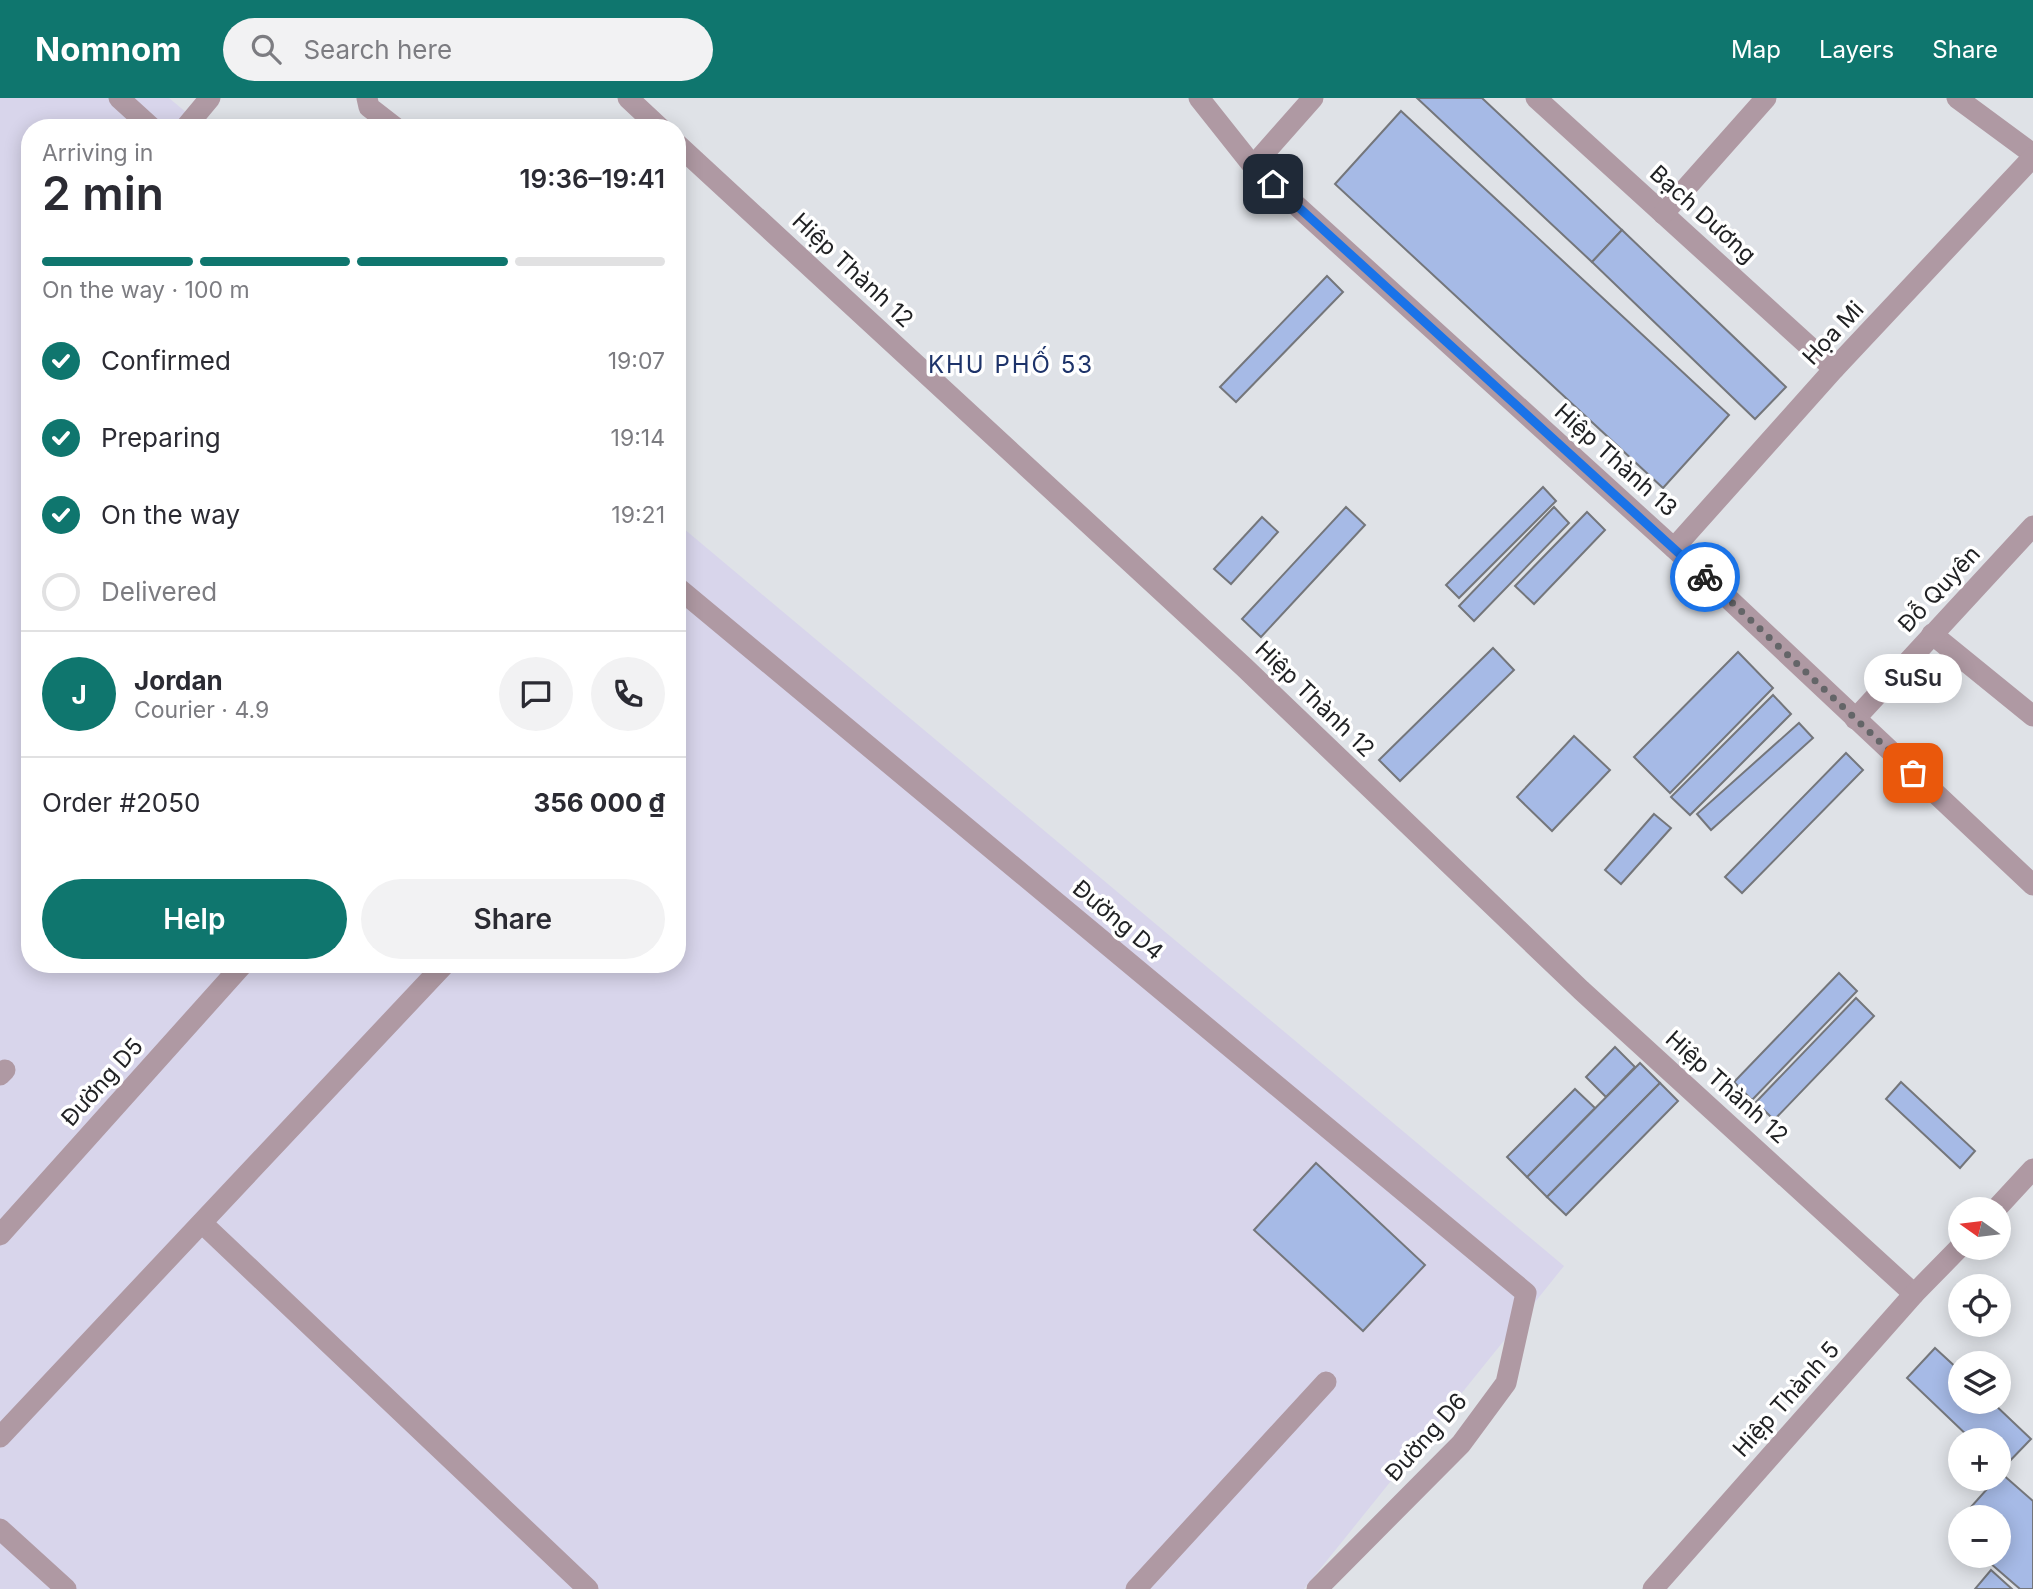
<!DOCTYPE html>
<html lang="en">
<head>
<meta charset="utf-8">
<style>
  :root { --surface:#fff; --page:#f2f2f3; --text:#2b2b33; --muted:#7c7c81; --line:#e1e1e2; --accent:#0f766e }
  body { margin:0; font-family:Inter,sans-serif; background:var(--page); color:var(--text); height:100vh; display:flex; flex-direction:column; font-size:26px; white-space:nowrap }
  * { box-sizing:border-box; margin:0 }
  p { font-size:23px; color:var(--muted) }
  .icon { flex:none; width:38px; height:38px; fill:none; stroke:currentColor; stroke-width:2; stroke-linecap:round; stroke-linejoin:round }
  .map { position:relative; flex:1; overflow:hidden }
  .sheet { position:absolute; left:21px; top:21px; width:665px; height:854px; display:flex; flex-direction:column; background:var(--surface); border-radius:28px; box-shadow:0 4px 18px #0003 }
  .sheet>* { flex:none }
  .needle { width:46px; rotate:284deg }
  .buttons { position:absolute; left:1948px; top:1099px; display:grid; gap:14px }
  .buttons a { display:grid; place-items:center; width:63px; height:63px; border-radius:50%; background:var(--surface); box-shadow:0 4px 18px #0003; font-size:35px }
  .pin { position:absolute; display:grid; place-items:center; width:60px; height:60px; color:#fff; margin:-30px; border-radius:14px; box-shadow:0 4px 10px #0006 }
  .courier { position:absolute; display:grid; place-items:center; width:70px; height:70px; margin:-35px; border:5px solid #1a73e8; border-radius:50%; background:#fff; color:#222; box-shadow:0 2px 9px #0007 }
  .bubble { position:absolute; height:49px; border-radius:24px; background:var(--surface); box-shadow:0 4px 18px #0003; font-size:23px; font-weight:600; line-height:49px; text-align:center }
  .head em { font-style:normal; font-weight:600 }
  .head div { display:flex; flex-direction:column-reverse }
  .head { display:flex; align-items:center; justify-content:space-between; height:119px; padding:0 21px }
  h1 { font-size:46px; font-weight:600; line-height:52px }
  .bar { display:grid; grid-template-columns:repeat(4,1fr); gap:10px 7px; align-content:center; height:84px; padding:0 21px }
  .bar i { height:9px; border-radius:5px; background:var(--line) }
  .bar .active { background:var(--accent) }
  .bar p { grid-column:span 4 }
  .line { display:flex; align-items:center; gap:18px; padding:0 21px; border-top:2px solid var(--line) }
  .line div { flex:1 }
  .round { display:grid; place-items:center; flex:none; width:74px; height:74px; border-radius:37px; background:var(--page) }
  ol { padding:0 21px; list-style:none }
  li { display:flex; align-items:center; gap:21px; height:77px }
  li p { margin-inline-start:auto }
  li .icon { padding:7px; border-radius:50%; background:var(--accent); color:#fff; stroke-width:4 }
  li:last-child { color:var(--muted) }
  li i { width:38px; height:38px; border:4px solid var(--line); border-radius:50% }
  .button { display:flex; gap:14px; margin-top:auto; padding:14px 21px }
  .button a { flex:1; height:80px; border-radius:42px; background:var(--accent); color:#fff; font-size:28px; font-weight:600; line-height:80px; text-align:center }
  .button a+a { background:var(--page); color:var(--text) }
  header { display:flex; align-items:center; gap:42px; box-sizing:border-box; height:98px; padding:0 35px; background:var(--accent); color:#fff }
  header strong { font-size:33px }
  nav { display:flex; gap:38px; margin-inline-start:auto; font-size:24px }
  .search { width:490px; height:63px; background:var(--page); display:flex; align-items:center; gap:18px; box-sizing:border-box; padding:0 24px; border-radius:38px; color:var(--muted); font-size:26px }
  .map>svg:first-child { display:block }
  .industrial { fill:#d8d5eb }
  .building { fill:#a6bae6; stroke:#74767b; stroke-width:2 }
  .lines { fill:none; stroke-linecap:round; stroke-linejoin:round }
  .minor { stroke:#af99a3; stroke-width:21 }
  .done { stroke:#646568; stroke-width:7; stroke-dasharray:0 12.6 }
  .route { stroke:#1a73e8; stroke-width:9 }
  .labels { text-anchor:middle; dominant-baseline:central; stroke-width:7; stroke-linejoin:round; paint-order:stroke }
  .street-label { font-size:23px; fill:#212224; stroke:#fff }
  .neighbourhood-label { font-size:24px; letter-spacing:2px; fill:#1d336a; stroke:#fff }
</style>
</head>
<body>
<header>
<strong>Nomnom</strong>
<div class="search"><svg class="icon" aria-label="search" viewBox="0 0 24 24"><circle cx="10" cy="10" r="6"/><path d="M15 15l6 6"/></svg>Search here</div>
<nav><a>Map</a><a>Layers</a><a>Share</a></nav>
</header>
<div class="map">
<svg width="2033" height="1491" viewBox="0 0 2033 1491">
  <rect width="100%" height="100%" fill="#dfe2e7"/>
  <polygon class="industrial" points="0,0 169,0 205,30 30,30 30,866 677,866 677,425 1564,1168 1304,1491 0,1491"/>
  <g class="building">
    <polygon points="1417,0 1482,0 1622,132 1592,164"/>
    <polygon points="1401,13 1729,317 1663,390 1335,86"/>
    <polygon points="1622,132 1786,289 1755,321 1592,164"/>
    <polygon points="1327,178 1343,194 1236,304 1220,289"/>
    <polygon points="1543,389 1556,403 1459,500 1446,487"/>
    <polygon points="1346,409 1365,427 1261,539 1242,521"/>
    <polygon points="1554,409 1569,425 1474,523 1459,508"/>
    <polygon points="1587,414 1605,432 1534,506 1515,488"/>
    <polygon points="1262,419 1278,434 1231,486 1214,471"/>
    <polygon points="1493,550 1514,572 1400,683 1379,662"/>
    <polygon points="1738,554 1773,590 1670,695 1634,659"/>
    <polygon points="1773,597 1791,616 1690,717 1671,699"/>
    <polygon points="1799,625 1813,640 1711,732 1697,716"/>
    <polygon points="1574,638 1610,672 1552,733 1517,699"/>
    <polygon points="1846,655 1863,672 1742,795 1725,779"/>
    <polygon points="1654,716 1671,730 1621,786 1605,772"/>
    <polygon points="1839,875 1857,893 1752,1002 1734,984"/>
    <polygon points="1856,900 1874,918 1774,1022 1756,1004"/>
    <polygon points="1615,949 1635,969 1606,999 1586,979"/>
    <polygon points="1640,965 1660,985 1547,1099 1527,1079"/>
    <polygon points="1901,984 1975,1053 1960,1070 1886,1001"/>
    <polygon points="1660,985 1678,1003 1566,1117 1547,1099"/>
    <polygon points="1575,991 1595,1010 1527,1079 1507,1059"/>
    <polygon points="1316,1065 1425,1167 1363,1233 1254,1132"/>
    <polygon points="1935,1250 1960,1273 1960,1304 1992,1304 2031,1341 2002,1371 1998,1367 1998,1342 1972,1342 1907,1280"/>
    <polygon points="2001,1375 2033,1403 2033,1491 2020,1491 1982,1458 1998,1458 1998,1419 1962,1419 1996,1381 1998,1381"/>
    <polygon points="1991,1472 2012,1491 1975,1491"/>
  </g>
  <g class="lines">
    <g class="minor">
      <polyline points="119,0 152,30"/>
      <polyline points="367,0 369,9 396,30"/>
      <polyline points="628,0 660,30"/>
      <polyline points="1199,0 1253,68 1698,472 2033,787"/>
      <polyline points="1536,0 1834,271"/>
      <polyline points="1957,0 2033,56"/>
      <polyline points="185,30 210,0"/>
      <polyline points="677,46 1244,569 1581,892 1914,1196"/>
      <polyline points="1253,68 1313,0"/>
      <polyline points="1663,116 1766,0"/>
      <polyline points="1674,450 1834,271 2033,59"/>
      <polyline points="677,489 1526,1195 1506,1285 1461,1346 1317,1491"/>
      <polyline points="1932,536 2033,618"/>
      <polyline points="1855,621 2033,428"/>
      <polyline points="0,977 5,972"/>
      <polyline points="1996,1111 2033,1071"/>
      <polyline points="202,1125 588,1491"/>
      <polyline points="0,1137 243,866"/>
      <polyline points="0,1339 445,866"/>
      <polyline points="0,1431 66,1491"/>
      <polyline points="1136,1491 1326,1284"/>
      <polyline points="1653,1491 1914,1196 1960,1149"/>
    </g>
  </g>
  <g class="lines">
    <polyline class="done" points="1705,479 1913,675"/>
    <polyline class="route" points="1273,86 1705,479"/>
  </g>
  <g class="labels">
    <g class="street-label">
      <text transform="translate(1703 116) rotate(42)">Bạch Dương</text>
      <text transform="translate(853 172) rotate(43)">Hiệp Thành 12</text>
      <text transform="translate(1833 235) rotate(-47)">Họa Mi</text>
      <text transform="translate(1616 362) rotate(42)">Hiệp Thành 13</text>
      <text transform="translate(1939 491) rotate(-47)">Đỗ Quyên</text>
      <text transform="translate(1315 601) rotate(44)">Hiệp Thành 12</text>
      <text transform="translate(1118 822) rotate(40)">Đường D4</text>
      <text transform="translate(102 984) rotate(-48)">Đường D5</text>
      <text transform="translate(1727 989) rotate(42)">Hiệp Thành 12</text>
      <text transform="translate(1786 1301) rotate(-48)">Hiệp Thành 5</text>
      <text transform="translate(1426 1339) rotate(-48)">Đường D6</text>
    </g>
    <g class="neighbourhood-label">
      <text x="1011" y="266">KHU PHỐ 53</text>
    </g>
  </g>
</svg>
<div class="buttons">
<a><svg class="needle" viewBox="-14 -14 28 28"><path d="M0-13l5 13h-10z" fill="#e53935"/><path d="M0 13l5-13h-10z" fill="#7c7c81"/></svg></a>
<a><svg class="icon" aria-label="locate" viewBox="0 0 24 24"><circle cx="12" cy="12" r="6"/><path d="M12 2v4M12 18v4M2 12h4M18 12h4"/></svg></a>
<a><svg class="icon" aria-label="layers" viewBox="0 0 24 24"><path d="M12 4l9 5-9 5-9-5zM3 14l9 5 9-5"/></svg></a>
<a>+</a>
<a>−</a>
</div>
<div class="pin" style="left:1913px;top:675px;background:#ea580c"><svg class="icon" aria-label="bag" viewBox="0 0 24 24"><path d="M5 8h14l-1 12H6zM9 8a3 3 0 0 1 6 0"/></svg></div>
<div class="pin" style="left:1273px;top:86px;background:#1f2937"><svg class="icon" aria-label="home" viewBox="0 0 24 24"><path d="M3 11l9-7 9 7M6 9v11h12V9"/></svg></div>
<div class="courier" style="left:1705px;top:479px"><svg class="icon" aria-label="bike" viewBox="0 0 24 24"><circle cx="6" cy="16" r="4"/><circle cx="18" cy="16" r="4"/><path d="M6 16l4-8h5l3 8M10 8l3 8H6M13 5h3"/></svg></div>
<div class="bubble" style="left:1864px;top:556px;width:98px">SuSu</div>
<section class="sheet">
<div class="head"><div><h1>2 min</h1><p>Arriving in</p></div><em>19:36–19:41</em></div>
<div class="bar"><i class="active"></i><i class="active"></i><i class="active"></i><i></i><p>On the way · 100 m</p></div>
<ol>
<li><svg class="icon" aria-label="check" viewBox="0 0 24 24"><path d="M5 12l5 5 9-10"/></svg>Confirmed<p>19:07</p></li>
<li><svg class="icon" aria-label="check" viewBox="0 0 24 24"><path d="M5 12l5 5 9-10"/></svg>Preparing<p>19:14</p></li>
<li><svg class="icon" aria-label="check" viewBox="0 0 24 24"><path d="M5 12l5 5 9-10"/></svg>On the way<p>19:21</p></li>
<li><i></i>Delivered</li>
</ol>
<div class="line" style="height:126px"><b class="round" style="background:var(--accent);color:#fff">J</b><div><b>Jordan</b><p>Courier · 4.9</p></div><a class="round"><svg class="icon" aria-label="chat" viewBox="0 0 24 24"><path d="M4 5h16v11H9l-5 4z"/></svg></a><a class="round"><svg class="icon" aria-label="phone" viewBox="0 0 24 24"><path d="M5 4h4l2 5-3 2q2 4 5 5l2-3 5 2v4C11 20 4 13 5 4z"/></svg></a></div>
<div class="line" style="height:91px"><div>Order #2050</div><b>356 000 ₫</b></div>
<div class="button"><a>Help</a><a>Share</a></div>
</section>
</div>
</body>
</html>
